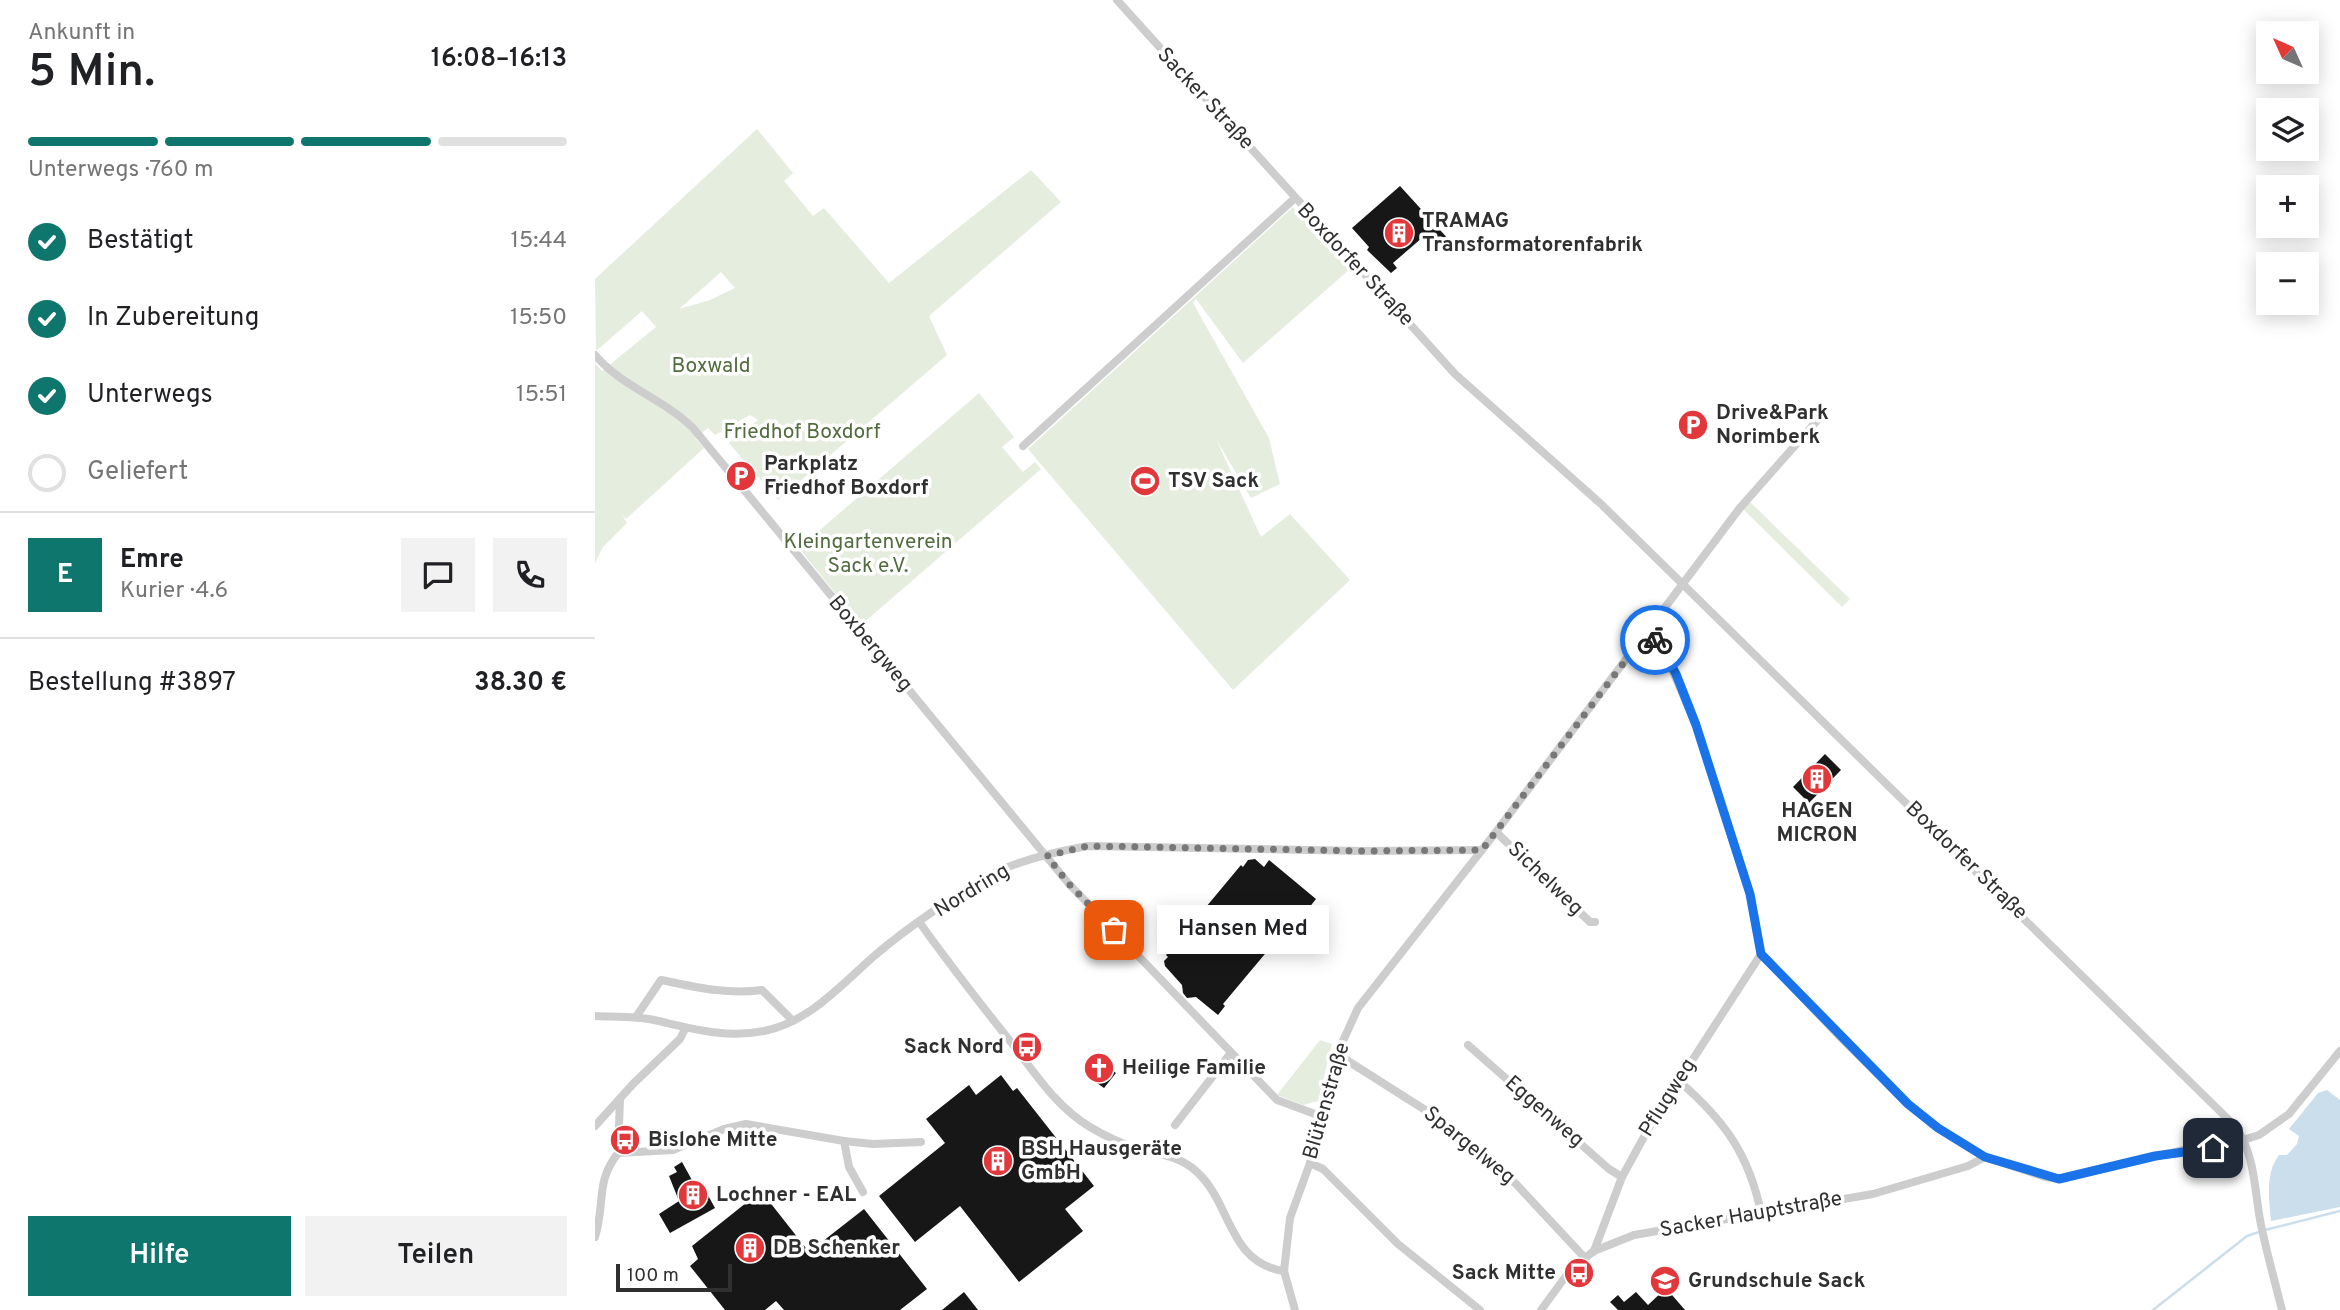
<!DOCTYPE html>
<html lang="de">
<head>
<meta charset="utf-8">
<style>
  :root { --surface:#fff; --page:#f2f2f2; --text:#202124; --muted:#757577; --line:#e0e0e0; --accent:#0f766e }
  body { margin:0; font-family:Overpass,sans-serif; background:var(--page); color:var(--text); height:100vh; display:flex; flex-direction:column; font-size:26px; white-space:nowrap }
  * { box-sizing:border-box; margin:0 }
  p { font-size:23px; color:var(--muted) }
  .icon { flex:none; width:38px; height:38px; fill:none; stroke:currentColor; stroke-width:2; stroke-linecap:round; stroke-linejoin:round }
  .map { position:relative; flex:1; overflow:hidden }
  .side { display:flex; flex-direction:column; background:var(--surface); width:595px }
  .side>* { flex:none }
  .needle { width:46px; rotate:315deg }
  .tools { position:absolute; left:1661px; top:21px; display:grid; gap:14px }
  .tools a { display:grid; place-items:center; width:63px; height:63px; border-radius:0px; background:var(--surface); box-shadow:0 4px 18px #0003; font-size:35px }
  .scale { position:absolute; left:21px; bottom:18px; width:116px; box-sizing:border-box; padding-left:7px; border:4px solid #303030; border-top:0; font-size:19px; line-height:24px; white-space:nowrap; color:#303030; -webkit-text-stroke:5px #fff; paint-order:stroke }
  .pin { position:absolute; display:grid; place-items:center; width:60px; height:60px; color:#fff; margin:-30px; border-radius:14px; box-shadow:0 4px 10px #0006 }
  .courier { position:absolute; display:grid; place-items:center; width:70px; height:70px; margin:-35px; border:5px solid #1a73e8; border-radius:50%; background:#fff; color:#222; box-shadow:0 2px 9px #0007 }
  .bubble { position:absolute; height:49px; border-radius:0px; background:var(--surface); box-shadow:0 4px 18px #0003; font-size:23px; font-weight:600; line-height:49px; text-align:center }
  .summary em { font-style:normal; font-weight:600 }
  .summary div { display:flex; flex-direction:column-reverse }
  .summary { display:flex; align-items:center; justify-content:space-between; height:119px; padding:0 28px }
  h1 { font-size:46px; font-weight:600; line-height:52px }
  .bar { display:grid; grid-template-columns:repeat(4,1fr); gap:10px 7px; align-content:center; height:84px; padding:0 28px }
  .bar i { height:9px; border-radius:5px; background:var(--line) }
  .bar .on { background:var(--accent) }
  .bar p { grid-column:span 4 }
  .line { display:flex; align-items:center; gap:18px; padding:0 28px; border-top:2px solid var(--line) }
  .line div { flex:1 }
  .round { display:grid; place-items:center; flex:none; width:74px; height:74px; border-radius:0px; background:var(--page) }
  ol { padding:0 28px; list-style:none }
  li { display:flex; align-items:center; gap:21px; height:77px }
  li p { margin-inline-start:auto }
  li .icon { padding:7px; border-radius:50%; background:var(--accent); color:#fff; stroke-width:4 }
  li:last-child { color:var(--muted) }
  li i { width:38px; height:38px; border:4px solid var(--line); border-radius:50% }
  .action { display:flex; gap:14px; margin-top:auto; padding:14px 28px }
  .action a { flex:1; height:80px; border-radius:0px; background:var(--accent); color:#fff; font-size:28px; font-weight:600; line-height:80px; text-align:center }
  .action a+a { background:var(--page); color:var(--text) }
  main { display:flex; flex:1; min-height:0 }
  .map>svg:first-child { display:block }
  .green { fill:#e5edde; fill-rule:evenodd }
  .water { fill:#cbdeec }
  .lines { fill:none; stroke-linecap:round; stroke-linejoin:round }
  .stream { stroke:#cbdeec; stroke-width:2.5 }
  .building { fill:#171717 }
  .minor { stroke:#cdcdcd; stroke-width:8 }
  .done { stroke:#787878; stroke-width:7; stroke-dasharray:0 12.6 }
  .route { stroke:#1a73e8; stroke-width:9 }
  .labels { text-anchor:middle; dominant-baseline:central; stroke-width:7; stroke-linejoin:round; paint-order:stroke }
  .street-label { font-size:21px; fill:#303030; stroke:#fff }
  .poi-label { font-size:21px; font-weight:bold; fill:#303030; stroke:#fff; text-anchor:start }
  .park-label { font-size:21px; fill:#516c3e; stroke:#fff }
</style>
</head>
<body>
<main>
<section class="side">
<div class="summary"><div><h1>5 Min.</h1><p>Ankunft in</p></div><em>16:08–16:13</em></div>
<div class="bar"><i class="on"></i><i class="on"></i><i class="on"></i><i></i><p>Unterwegs · 760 m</p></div>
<ol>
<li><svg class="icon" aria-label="check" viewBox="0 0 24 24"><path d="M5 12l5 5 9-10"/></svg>Bestätigt<p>15:44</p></li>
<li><svg class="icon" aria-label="check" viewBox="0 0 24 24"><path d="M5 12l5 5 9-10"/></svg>In Zubereitung<p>15:50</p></li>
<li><svg class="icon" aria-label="check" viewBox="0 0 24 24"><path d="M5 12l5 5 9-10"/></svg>Unterwegs<p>15:51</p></li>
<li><i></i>Geliefert</li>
</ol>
<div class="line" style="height:126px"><b class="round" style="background:var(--accent);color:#fff">E</b><div><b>Emre</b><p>Kurier · 4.6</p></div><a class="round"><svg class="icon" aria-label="chat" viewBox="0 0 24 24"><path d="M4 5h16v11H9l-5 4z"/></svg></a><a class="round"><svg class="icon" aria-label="phone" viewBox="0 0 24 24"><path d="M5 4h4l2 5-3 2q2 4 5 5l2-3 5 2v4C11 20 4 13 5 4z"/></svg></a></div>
<div class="line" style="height:91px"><div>Bestellung #3897</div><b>38.30 €</b></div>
<div class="action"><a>Hilfe</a><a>Teilen</a></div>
</section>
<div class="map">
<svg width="1745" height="1310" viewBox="0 0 1745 1310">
  <rect width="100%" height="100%" fill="#fff"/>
  <g class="green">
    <path d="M162 129 198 173 189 181 218 216 229 208 294 283 436 170 466 202 334 316 352 355 183 500 134 443 163 420 155 415 120 435 113 428 100 438 109 448 31 519 27 515 32 523 8 547 0 563V363L7 371 61 327 47 311 1 351 0 279ZM126 272 140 288 115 300 84 309Z"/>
    <polygon points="698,207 755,269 648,363 601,299 598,303 674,438 685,484 656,498 621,439 666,537 695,514 755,580 638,690 433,449"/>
    <polygon points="384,393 419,437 407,447 428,472 440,462 446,469 266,625 204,548"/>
    <polygon points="1155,502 1255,599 1247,607 1148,509"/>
    <polygon points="725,1040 737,1044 723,1101 708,1105 682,1095"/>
  </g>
  <path class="water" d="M1732 1090 1745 1100V1207L1676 1221C1674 1200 1670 1173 1684 1155H1692L1702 1144 1704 1136 1694 1129 1723 1093Z"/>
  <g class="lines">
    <g class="stream">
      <polyline points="1670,1230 1745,1211"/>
      <polyline points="1558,1310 1652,1236 1664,1232"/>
    </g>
  </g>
  <g class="building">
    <polygon points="805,186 856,242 843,254 828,237 798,263 802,268 796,273 772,250 774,247 757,228"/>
    <polygon points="1230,754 1246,770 1214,803 1198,787"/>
    <polygon points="660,859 669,867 674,860 721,899 713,909 710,906 628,1004 630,1006 623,1015 601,997 592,998 588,993 587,985 570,966 569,961 573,957 571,955 646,865 648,867 653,860"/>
    <polygon points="504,1053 511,1057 506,1063 521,1073 509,1088 491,1075"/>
    <polygon points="406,1075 418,1091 422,1088 499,1186 470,1209 488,1231 424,1282 365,1206 320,1242 284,1196 350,1143 331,1119 374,1085 381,1095"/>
    <polygon points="87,1162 103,1191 109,1188 120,1208 75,1233 64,1214 84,1201 74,1176 82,1172 79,1167"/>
    <polygon points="166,1191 214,1252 269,1209 332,1289 305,1310 189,1310 181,1301 170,1310 130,1310 95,1266 103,1259 97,1246"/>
    <polygon points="1071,1288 1090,1310 1023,1310 1015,1302 1023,1295 1029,1302 1041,1292 1053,1305"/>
    <polygon points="369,1292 383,1310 347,1310"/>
  </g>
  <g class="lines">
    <g class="minor">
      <path d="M522 0 860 374 1006 504 1640 1126C1661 1156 1659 1190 1666 1225 1672 1254 1680 1282 1687 1310"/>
      <path d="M0 355C27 387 69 399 98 428L474 884 682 1100 728 1117"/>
      <polyline points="428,446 700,198"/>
      <polyline points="1052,632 1068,649 1101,725 1155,894 1166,954 1249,1041 1313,1104 1343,1128 1390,1157 1450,1177 1464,1179 1589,1150 1632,1145 1664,1135 1694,1114 1745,1051"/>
      <polyline points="901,832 995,922 1000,922"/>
      <path d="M325 923C355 965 387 1006 419 1046 442 1076 462 1107 495 1127 510 1136 527 1144 544 1149 565 1155 585 1156 602 1172 637 1204 633 1263 689 1271"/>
      <path d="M0 1016C19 1017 40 1016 59 1020 95 1028 131 1039 169 1031 214 1022 245 986 278 957 309 930 369 888 406 870 433 858 465 851 493 846L768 851 887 850"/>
      <path d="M41 1017 66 980C100 987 132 995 167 990L198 1021"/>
      <polyline points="873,1045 1014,1169 1027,1177"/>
      <polyline points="742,1054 857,1127 921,1184 990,1258"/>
      <path d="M1084 1081C1129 1120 1154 1154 1166 1213"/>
      <polyline points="580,1125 635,1054"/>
      <polyline points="0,1126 38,1084 85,1039 90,1029"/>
      <polyline points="249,1141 278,1144 326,1142"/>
      <polyline points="23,1153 78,1150 129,1129 151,1124 249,1141 254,1167 268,1192"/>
      <polyline points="715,1163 728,1169 803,1244 885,1310"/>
      <path d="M0 1237C11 1200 0 1183 23 1153L25 1099"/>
      <polyline points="999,1251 1027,1177 1056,1124 1166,954"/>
      <polyline points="700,1310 689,1271 695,1218 715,1163 742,1054 763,1008 901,832 1144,509 1227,415"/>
      <polyline points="946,1310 971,1276 990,1258 999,1251 1039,1235 1278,1194 1373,1166 1390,1157"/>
    </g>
  </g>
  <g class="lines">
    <polyline class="done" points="519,930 474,884 452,856 493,846 768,851 887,850 1052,632 1060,640"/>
    <polyline class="route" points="1060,640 1068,649 1081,674 1101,725 1155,894 1166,954 1313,1104 1343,1128 1390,1157 1464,1179 1560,1156 1618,1148"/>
  </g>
  <defs>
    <g id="building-disc" transform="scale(1.575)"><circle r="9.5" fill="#e2373b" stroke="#fff"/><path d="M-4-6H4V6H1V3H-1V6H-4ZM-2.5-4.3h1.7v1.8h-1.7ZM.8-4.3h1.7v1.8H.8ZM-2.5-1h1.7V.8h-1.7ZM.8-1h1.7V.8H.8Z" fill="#fff"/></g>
    <g id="parking-disc" transform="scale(1.575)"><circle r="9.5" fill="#e2373b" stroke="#fff"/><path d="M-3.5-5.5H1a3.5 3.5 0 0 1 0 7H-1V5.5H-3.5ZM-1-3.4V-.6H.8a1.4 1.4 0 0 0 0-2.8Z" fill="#fff"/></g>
    <g id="stadium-disc" transform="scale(1.575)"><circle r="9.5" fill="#e2373b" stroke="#fff"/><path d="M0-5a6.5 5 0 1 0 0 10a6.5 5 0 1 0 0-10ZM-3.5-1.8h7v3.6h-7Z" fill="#fff"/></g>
    <g id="bus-disc" transform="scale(1.575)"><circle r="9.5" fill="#e2373b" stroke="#fff"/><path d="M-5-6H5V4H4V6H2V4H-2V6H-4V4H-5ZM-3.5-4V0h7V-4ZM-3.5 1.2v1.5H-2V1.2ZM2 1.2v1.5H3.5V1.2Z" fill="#fff"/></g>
    <g id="church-disc" transform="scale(1.575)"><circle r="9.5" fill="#e2373b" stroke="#fff"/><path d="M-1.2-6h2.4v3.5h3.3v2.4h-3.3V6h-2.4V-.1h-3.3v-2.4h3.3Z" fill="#fff"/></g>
    <g id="school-disc" transform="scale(1.575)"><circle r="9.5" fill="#e2373b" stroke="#fff"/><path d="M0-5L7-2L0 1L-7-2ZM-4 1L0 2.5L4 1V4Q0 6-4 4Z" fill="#fff"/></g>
  </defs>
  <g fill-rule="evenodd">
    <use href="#building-disc" x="804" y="233"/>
    <use href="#parking-disc" x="1098" y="425"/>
    <use href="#parking-disc" x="146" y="476"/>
    <use href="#stadium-disc" x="550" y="481"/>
    <use href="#building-disc" x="1222" y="779"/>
    <use href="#bus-disc" x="432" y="1047"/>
    <use href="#church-disc" x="504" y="1068"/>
    <use href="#bus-disc" x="30" y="1140"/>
    <use href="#building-disc" x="403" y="1161"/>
    <use href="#building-disc" x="98" y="1195"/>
    <use href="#building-disc" x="155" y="1248"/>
    <use href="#bus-disc" x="984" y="1273"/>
    <use href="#school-disc" x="1070" y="1281"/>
  </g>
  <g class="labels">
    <g class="street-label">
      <text transform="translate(610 99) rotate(47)">Sacker Straße</text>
      <text transform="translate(760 265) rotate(47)">Boxdorfer Straße</text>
      <text transform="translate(275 644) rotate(50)">Boxbergweg</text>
      <text transform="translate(1371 861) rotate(44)">Boxdorfer Straße</text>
      <text transform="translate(950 879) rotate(44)">Sichelweg</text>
      <text transform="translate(377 891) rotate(-31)">Nordring</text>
      <text transform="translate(1073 1098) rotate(-58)">Pflugweg</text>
      <text transform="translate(732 1101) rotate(-74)">Blütenstraße</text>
      <text transform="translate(949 1112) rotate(41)">Eggenweg</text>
      <text transform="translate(874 1146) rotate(39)">Spargelweg</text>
      <text transform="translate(1156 1215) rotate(-10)">Sacker Hauptstraße</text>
    </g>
    <g class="poi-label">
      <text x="827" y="221">TRAMAG<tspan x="827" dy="24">Transformatorenfabrik</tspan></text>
      <text x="1121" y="413">Drive&amp;Park<tspan x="1121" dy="24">Norimberk</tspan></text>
      <text x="169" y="464">Parkplatz<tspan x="169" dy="24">Friedhof Boxdorf</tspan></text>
      <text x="573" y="481">TSV Sack</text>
      <text x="1222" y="811" text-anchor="middle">HAGEN<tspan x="1222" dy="24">MICRON</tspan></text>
      <text x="409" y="1047" text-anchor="end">Sack Nord</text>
      <text x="527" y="1068">Heilige Familie</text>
      <text x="53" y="1140">Bislohe Mitte</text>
      <text x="426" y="1149">BSH Hausgeräte<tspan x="426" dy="24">GmbH</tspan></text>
      <text x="121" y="1195">Lochner - EAL</text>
      <text x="178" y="1248">DB Schenker</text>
      <text x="961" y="1273" text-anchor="end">Sack Mitte</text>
      <text x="1093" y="1281">Grundschule Sack</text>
    </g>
    <g class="park-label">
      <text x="116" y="366">Boxwald</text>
      <text x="207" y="432">Friedhof Boxdorf</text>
      <text x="273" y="542">Kleingartenverein<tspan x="273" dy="24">Sack e.V.</tspan></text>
    </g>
  </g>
</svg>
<div class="tools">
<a><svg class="needle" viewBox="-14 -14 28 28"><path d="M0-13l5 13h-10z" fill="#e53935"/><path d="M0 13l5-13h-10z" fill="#757577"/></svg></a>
<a><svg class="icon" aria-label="layers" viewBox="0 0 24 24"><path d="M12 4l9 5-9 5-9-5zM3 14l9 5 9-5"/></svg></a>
<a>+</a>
<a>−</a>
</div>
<div class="scale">100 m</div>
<div class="pin" style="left:519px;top:930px;background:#ea580c"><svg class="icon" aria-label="bag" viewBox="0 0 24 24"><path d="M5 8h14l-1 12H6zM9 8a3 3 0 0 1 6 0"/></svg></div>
<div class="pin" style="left:1618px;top:1148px;background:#1f2937"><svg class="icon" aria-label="home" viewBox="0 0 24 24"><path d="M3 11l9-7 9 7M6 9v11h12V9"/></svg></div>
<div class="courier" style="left:1060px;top:640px"><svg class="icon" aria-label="bike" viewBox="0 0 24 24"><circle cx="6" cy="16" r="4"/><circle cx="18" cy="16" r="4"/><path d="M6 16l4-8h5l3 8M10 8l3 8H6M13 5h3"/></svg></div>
<div class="bubble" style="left:562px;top:905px;width:172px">Hansen Med</div>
</div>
</main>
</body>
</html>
